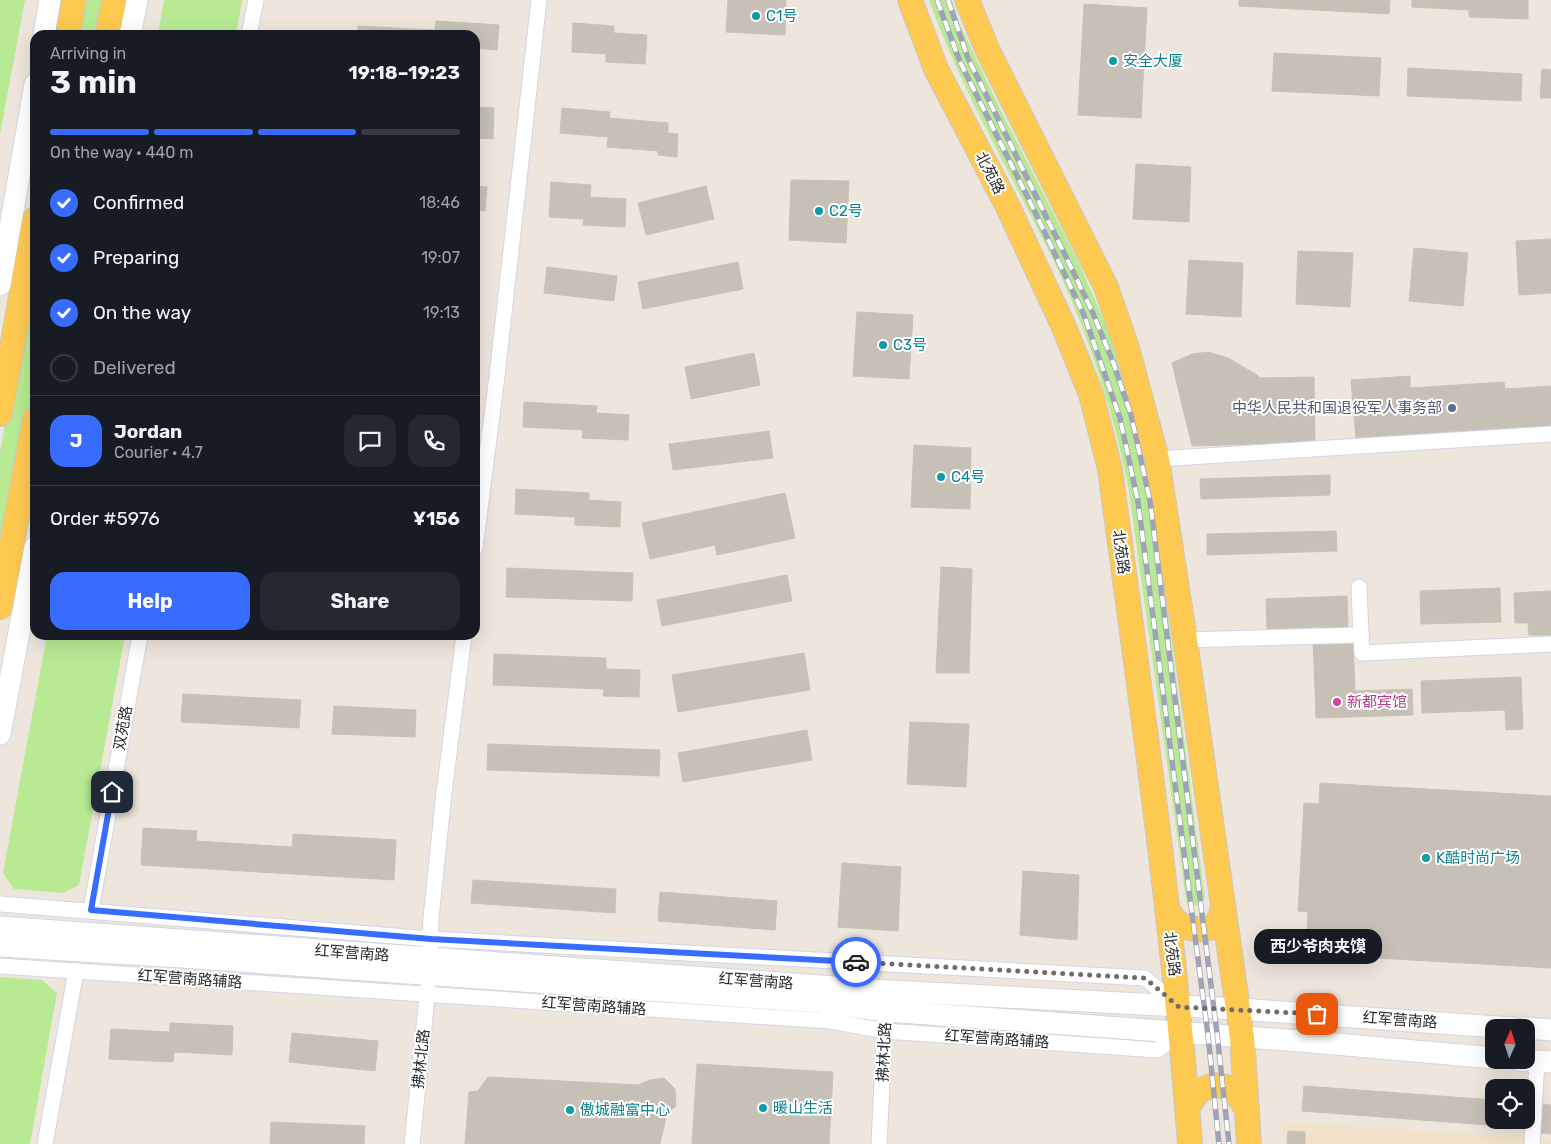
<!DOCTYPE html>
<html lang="en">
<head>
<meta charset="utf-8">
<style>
  :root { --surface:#171b24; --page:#242831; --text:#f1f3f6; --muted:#9ea1a6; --line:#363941; --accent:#386cff }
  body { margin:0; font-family:Rubik,"Noto Sans SC",sans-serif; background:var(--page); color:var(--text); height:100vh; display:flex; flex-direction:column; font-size:19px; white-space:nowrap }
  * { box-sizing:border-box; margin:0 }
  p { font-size:16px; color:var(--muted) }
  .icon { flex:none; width:28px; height:28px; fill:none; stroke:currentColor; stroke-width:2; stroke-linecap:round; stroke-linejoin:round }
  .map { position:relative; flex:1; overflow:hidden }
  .panel { position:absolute; left:30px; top:30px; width:450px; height:610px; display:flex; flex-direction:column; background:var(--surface); border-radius:15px; box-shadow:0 5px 20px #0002 }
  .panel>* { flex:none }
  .needle { width:32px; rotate:3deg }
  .controls { position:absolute; left:1485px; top:1019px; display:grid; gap:10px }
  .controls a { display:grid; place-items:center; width:50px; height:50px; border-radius:10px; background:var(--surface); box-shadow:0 5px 20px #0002; font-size:25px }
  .pin { position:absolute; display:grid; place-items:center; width:42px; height:42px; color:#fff; margin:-21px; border-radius:10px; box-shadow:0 2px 8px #0006 }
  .courier { position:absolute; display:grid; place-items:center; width:50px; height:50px; margin:-25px; border:4px solid #386cff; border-radius:50%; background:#fff; color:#222; box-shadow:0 1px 6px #0007 }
  .bubble { position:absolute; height:35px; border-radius:15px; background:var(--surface); box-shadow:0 5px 20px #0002; font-size:16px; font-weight:700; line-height:35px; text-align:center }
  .overview em { font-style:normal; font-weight:700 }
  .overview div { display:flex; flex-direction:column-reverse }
  .overview { display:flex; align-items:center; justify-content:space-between; height:85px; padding:0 20px }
  h1 { font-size:32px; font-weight:700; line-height:38px }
  .bar { display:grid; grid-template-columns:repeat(4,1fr); gap:8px 5px; align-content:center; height:60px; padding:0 20px }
  .bar i { height:6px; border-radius:4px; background:var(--line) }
  .bar .active { background:var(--accent) }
  .bar p { grid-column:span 4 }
  .line { display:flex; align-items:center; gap:12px; padding:0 20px; border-top:1px solid var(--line) }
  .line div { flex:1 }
  .round { display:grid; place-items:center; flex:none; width:52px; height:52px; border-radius:15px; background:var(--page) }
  ol { padding:0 20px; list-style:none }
  li { display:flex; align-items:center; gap:15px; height:55px }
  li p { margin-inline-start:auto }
  li .icon { padding:5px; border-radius:50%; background:var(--accent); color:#fff; stroke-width:4 }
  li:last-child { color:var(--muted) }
  li i { width:28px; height:28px; border:2px solid var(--line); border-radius:50% }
  .primary-button { display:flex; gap:10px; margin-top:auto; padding:10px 20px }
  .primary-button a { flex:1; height:58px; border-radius:15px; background:var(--accent); color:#fff; font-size:20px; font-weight:700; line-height:58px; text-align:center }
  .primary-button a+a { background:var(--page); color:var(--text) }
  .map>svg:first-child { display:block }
  .education { fill:#f1e2c9 }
  .green { fill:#b7ea93 }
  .building { fill:#c6c0b7; stroke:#cac1b5 }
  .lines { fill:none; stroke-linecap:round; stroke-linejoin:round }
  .street-casing { stroke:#d1d6e5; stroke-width:17 }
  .secondary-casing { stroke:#d1d6e5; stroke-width:23 }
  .primary-casing { stroke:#c8c8c8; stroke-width:26 }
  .street { stroke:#fff; stroke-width:15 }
  .secondary { stroke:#fff; stroke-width:21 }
  .primary { stroke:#fec951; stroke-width:24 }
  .rail-casing { stroke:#9ea3b7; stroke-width:5.5 }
  .rail { stroke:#fff; stroke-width:4; stroke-dasharray:11; stroke-linecap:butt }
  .done { stroke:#6f6c69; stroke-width:5; stroke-dasharray:0 9 }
  .route { stroke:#386cff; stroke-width:6 }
  .culture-dot { fill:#0f9aa8; stroke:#fff; stroke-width:2 }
  .service-dot { fill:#5c6f8a; stroke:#fff; stroke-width:2 }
  .hotel-dot { fill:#d1479c; stroke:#fff; stroke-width:2 }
  .labels { text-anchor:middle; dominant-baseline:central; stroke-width:4; stroke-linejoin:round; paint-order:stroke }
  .culture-label { font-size:15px; fill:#0d838f; stroke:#fff; text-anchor:start }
  .street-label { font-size:15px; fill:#2b2b2b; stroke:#fff }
  .service-label { font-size:15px; fill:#4e5e75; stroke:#fff; text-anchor:end }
  .hotel-label { font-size:15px; fill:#b23c85; stroke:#fff; text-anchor:start }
</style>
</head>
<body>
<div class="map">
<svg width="1551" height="1144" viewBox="0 0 1551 1144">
  <rect width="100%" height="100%" fill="#eee5dc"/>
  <polygon class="education" points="1526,1094 1535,1094 1537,1139 1551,1140 1551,1144 1284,1144 1282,1122 1514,1137 1516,1120 1526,1120"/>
  <g class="green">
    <polygon points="0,0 25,0 0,134"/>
    <polygon points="83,0 105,0 98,35 77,35"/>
    <polygon points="164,0 242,0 236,35 158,35"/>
    <path d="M929 0H952L960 25 1002 113 1077 259 1108 330 1125 376 1151 483 1158 539 1205 899 1196 905H1187L1128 485C1113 411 1090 338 1058 270 1015 180 963 94 929 0Z"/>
    <polygon points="35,260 35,385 0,578 0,452"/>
    <polygon points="47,635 125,635 79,885 63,893 14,889 3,873"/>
    <polygon points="0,977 42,980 57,993 30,1144 0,1144"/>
  </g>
  <g class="building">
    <polygon points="728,0 786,0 785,35 726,32"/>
    <polygon points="1239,0 1390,0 1389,14 1239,6"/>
    <polygon points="1412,0 1528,0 1528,19 1469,17 1469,10 1412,7"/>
    <polygon points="1084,4 1147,8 1141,118 1078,115"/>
    <polygon points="436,21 499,25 497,50 475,48 475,35 358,35 358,26 435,30"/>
    <polygon points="573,23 614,26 614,33 647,35 645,64 606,62 606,54 572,52"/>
    <polygon points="1274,53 1381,58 1379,96 1272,91"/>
    <polygon points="1408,68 1522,74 1521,101 1407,96"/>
    <polygon points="1542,69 1551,70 1551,98 1540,98"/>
    <polygon points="475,107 494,108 493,139 475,138"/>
    <polygon points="562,108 610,112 609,118 668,123 668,133 678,134 677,157 658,155 658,151 607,147 608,137 560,133"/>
    <polygon points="1136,164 1191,167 1189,222 1133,219"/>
    <polygon points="791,180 849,181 846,243 789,240"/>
    <polygon points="551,182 591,185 590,197 626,199 625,227 583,225 584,219 549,217"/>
    <polygon points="475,186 487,187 485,211 475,210"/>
    <polygon points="706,186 714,219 646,235 638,203"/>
    <polygon points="1551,239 1551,293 1519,295 1516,241"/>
    <polygon points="1414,248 1468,253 1463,306 1409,301"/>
    <polygon points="1298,251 1353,253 1350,307 1296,304"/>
    <polygon points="1189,260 1243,263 1241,317 1186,314"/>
    <polygon points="738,262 743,289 643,309 638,282"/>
    <polygon points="547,267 617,276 614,301 544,293"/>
    <polygon points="857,312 913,315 909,379 853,376"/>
    <polygon points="1209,352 1228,358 1257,375 1260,378 1314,377 1315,442 1192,446 1172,363 1192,354"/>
    <polygon points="754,353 760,385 691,399 685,367"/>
    <polygon points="1410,376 1410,388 1504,382 1505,389 1551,386 1551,427 1356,440 1351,380"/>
    <polygon points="524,402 597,406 596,413 629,415 628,440 582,438 583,430 523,427"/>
    <polygon points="769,431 773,458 673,470 669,444"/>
    <polygon points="914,445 971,448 970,509 911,507"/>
    <polygon points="1330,475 1330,495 1201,499 1200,479"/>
    <polygon points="516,489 589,493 589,500 621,502 620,527 575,525 575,517 515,514"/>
    <polygon points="785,493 795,538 717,555 715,545 650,559 642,523"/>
    <polygon points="1336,531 1337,551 1207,555 1207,534"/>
    <polygon points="941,567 972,569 969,673 936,673"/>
    <polygon points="507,568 633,573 632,601 506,597"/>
    <polygon points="787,575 792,601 662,626 657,600"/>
    <polygon points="1500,588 1501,622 1421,624 1420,591"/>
    <polygon points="1551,591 1551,635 1529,635 1528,623 1515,623 1514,593"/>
    <polygon points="1347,596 1348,628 1319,629 1319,627 1267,629 1266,599"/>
    <polygon points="1353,637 1355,691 1412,689 1413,715 1316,718 1313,638"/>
    <polygon points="804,653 810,690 678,712 672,675"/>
    <polygon points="494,654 606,658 606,669 640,670 639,697 603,696 604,689 493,685"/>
    <polygon points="1521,677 1523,729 1506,730 1505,710 1422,713 1421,681"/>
    <polygon points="183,694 301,700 299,728 181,722"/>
    <polygon points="334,706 416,710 415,737 332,734"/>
    <polygon points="910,722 969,724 966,787 907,784"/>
    <polygon points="807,730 812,760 683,782 678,753"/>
    <polygon points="488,744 660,750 659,776 487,770"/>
    <polygon points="1320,783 1551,796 1551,968 1306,954 1308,912 1298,911 1304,803 1319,804"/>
    <polygon points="143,828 197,831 196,841 292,847 293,834 396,840 394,880 141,865"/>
    <polygon points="842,863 901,867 898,931 838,927"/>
    <polygon points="1023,871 1079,875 1077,940 1020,935"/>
    <polygon points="473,880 616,889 615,913 471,903"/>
    <polygon points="660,892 777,901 775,930 658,921"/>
    <polygon points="170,1023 233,1026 232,1055 174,1052 173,1062 109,1059 111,1029 170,1032"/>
    <polygon points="292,1033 378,1041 375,1071 289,1062"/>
    <polygon points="697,1064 833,1072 829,1144 692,1144"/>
    <polygon points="488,1077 638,1085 650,1080 664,1078 675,1089 676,1106 667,1113 660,1144 465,1144 469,1092 478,1091"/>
    <polygon points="1304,1086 1494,1100 1494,1120 1514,1120 1514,1127 1302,1111"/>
    <polygon points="1542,1104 1551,1105 1551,1134 1540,1133"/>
    <polygon points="271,1122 365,1126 364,1144 270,1144"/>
    <polygon points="1288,1131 1305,1132 1305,1144 1287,1144"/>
  </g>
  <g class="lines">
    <g class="street-casing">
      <g id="street">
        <polyline points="249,35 256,0"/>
        <polyline points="1157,459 1551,434"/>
        <polyline points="475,548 497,376 539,0"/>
        <polyline points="1359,587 1361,635"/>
        <polyline points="1185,640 1361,635 1362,653 1551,644"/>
        <polyline points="0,904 431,939 1145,978 1179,1007"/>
        <polyline points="91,910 140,635"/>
        <polyline points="430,949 431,918 444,793 464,635"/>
        <polyline points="0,966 830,1021 885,1031 1158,1050 1181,1032"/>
        <polyline points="45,1144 76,971"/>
        <polyline points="412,1144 428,987"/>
        <polyline points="879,1144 885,1021"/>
        <polyline points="1532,1144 1537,1062"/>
      </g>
    </g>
    <g class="secondary-casing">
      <g id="secondary">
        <polyline points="44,35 50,0"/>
        <polyline points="130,35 137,0"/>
        <polyline points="0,285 35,84"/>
        <polyline points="0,734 35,547"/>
        <polyline points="0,927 890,991 1238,1009 1512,1028"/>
        <polyline points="0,946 181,957 819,1002 886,1011 1301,1041 1494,1058"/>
        <polyline points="1526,1028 1551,1030"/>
        <polyline points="1519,1060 1551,1062"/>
      </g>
    </g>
    <g class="primary-casing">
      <g id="primary">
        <path d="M910 0 936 69 1008 207 1063 325 1091 394 1110 469C1140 694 1173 918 1190 1144"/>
        <polyline points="967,0 987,49 1106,287 1127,348 1157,459 1185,640 1242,1037 1249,1144"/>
        <polyline points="68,35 74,0"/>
        <polyline points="107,35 114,0"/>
        <polyline points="0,414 35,219"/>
        <polyline points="0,607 35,419"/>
        <path d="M1167 909C1170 913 1173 919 1177 922 1187 930 1209 933 1217 922 1221 917 1222 912 1223 907"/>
        <polyline points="1187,1107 1200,1090 1215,1085 1227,1087 1239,1097 1247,1109"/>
      </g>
    </g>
    <use href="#street" class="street"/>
    <use href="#secondary" class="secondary"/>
    <use href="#primary" class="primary"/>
    <g class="rail-casing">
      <g id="rail">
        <polyline points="937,0 960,62 1035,212 1084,315 1120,418 1138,502 1208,1035 1219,1144"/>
        <polyline points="948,0 968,58 1068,261 1092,311 1113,362 1131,415 1150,501 1217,1033 1229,1144"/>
      </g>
    </g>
    <use href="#rail" class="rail"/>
  </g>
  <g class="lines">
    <polyline class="done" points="856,962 1145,978 1179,1007 1317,1014"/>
    <polyline class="route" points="112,792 91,910 431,939 856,962"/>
  </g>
  <g class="culture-dot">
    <circle cx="756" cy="16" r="5"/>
    <circle cx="1113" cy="61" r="5"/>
    <circle cx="819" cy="211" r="5"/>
    <circle cx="883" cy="345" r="5"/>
    <circle cx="941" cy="477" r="5"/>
    <circle cx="1426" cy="858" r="5"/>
    <circle cx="763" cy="1108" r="5"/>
    <circle cx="570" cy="1110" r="5"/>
  </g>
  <circle class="service-dot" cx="1452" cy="408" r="5"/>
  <circle class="hotel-dot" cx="1337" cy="702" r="5"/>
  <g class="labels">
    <g class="culture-label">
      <text x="766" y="16">C1号</text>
      <text x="1123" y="61">安全大厦</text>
      <text x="829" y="211">C2号</text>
      <text x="893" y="345">C3号</text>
      <text x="951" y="477">C4号</text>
      <text x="1436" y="858">K酷时尚广场</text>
      <text x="773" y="1108">暖山生活</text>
      <text x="580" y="1110">傲城融富中心</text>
    </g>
    <g class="street-label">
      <text transform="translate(990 173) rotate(63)">北苑路</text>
      <text transform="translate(1121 552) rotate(82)">北苑路</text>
      <text transform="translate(123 728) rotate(-80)">双苑路</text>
      <text transform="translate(352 953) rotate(4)">红军营南路</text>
      <text transform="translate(1172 954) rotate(83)">北苑路</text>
      <text transform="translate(190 979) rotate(4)">红军营南路辅路</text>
      <text transform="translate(756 981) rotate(4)">红军营南路</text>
      <text transform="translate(594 1006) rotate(4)">红军营南路辅路</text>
      <text transform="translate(1400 1020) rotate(4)">红军营南路</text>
      <text transform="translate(997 1039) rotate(4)">红军营南路辅路</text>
      <text transform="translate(884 1052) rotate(-87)">拂林北路</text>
      <text transform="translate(421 1059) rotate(-84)">拂林北路</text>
    </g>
    <g class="service-label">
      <text x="1442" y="408">中华人民共和国退役军人事务部</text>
    </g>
    <g class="hotel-label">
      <text x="1347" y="702">新都宾馆</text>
    </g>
  </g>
</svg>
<div class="controls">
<a><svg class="needle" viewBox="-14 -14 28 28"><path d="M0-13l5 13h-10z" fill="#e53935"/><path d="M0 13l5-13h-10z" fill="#9ea1a6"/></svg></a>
<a><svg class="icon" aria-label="locate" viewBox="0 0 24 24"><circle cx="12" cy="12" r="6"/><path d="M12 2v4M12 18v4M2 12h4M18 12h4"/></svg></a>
</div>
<div class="pin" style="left:1317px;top:1014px;background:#ea580c"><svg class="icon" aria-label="bag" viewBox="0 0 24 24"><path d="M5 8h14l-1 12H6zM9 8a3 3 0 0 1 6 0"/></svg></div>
<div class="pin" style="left:112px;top:792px;background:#1f2937"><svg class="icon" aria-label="home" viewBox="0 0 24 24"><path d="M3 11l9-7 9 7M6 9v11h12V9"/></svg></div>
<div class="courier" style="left:856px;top:962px"><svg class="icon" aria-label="car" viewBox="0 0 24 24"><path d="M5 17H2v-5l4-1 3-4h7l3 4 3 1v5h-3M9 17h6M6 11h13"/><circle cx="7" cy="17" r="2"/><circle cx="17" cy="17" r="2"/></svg></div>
<div class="bubble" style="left:1254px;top:929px;width:128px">西少爷肉夹馍</div>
<section class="panel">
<div class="overview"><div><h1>3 min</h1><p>Arriving in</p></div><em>19:18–19:23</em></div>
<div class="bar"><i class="active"></i><i class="active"></i><i class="active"></i><i></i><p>On the way · 440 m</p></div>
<ol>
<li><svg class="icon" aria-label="check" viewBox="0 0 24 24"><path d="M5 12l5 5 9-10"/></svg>Confirmed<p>18:46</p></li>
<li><svg class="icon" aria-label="check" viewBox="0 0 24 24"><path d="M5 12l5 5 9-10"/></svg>Preparing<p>19:07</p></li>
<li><svg class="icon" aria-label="check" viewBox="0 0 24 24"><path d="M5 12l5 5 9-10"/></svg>On the way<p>19:13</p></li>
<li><i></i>Delivered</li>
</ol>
<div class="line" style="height:90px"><b class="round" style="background:var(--accent);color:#fff">J</b><div><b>Jordan</b><p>Courier · 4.7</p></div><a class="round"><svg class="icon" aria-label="chat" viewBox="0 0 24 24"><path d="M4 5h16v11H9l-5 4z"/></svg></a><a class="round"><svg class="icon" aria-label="phone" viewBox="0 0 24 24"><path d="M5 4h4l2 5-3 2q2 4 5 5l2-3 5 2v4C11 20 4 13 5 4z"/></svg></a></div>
<div class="line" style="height:65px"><div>Order #5976</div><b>¥156</b></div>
<div class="primary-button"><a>Help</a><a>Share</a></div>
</section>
</div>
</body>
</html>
